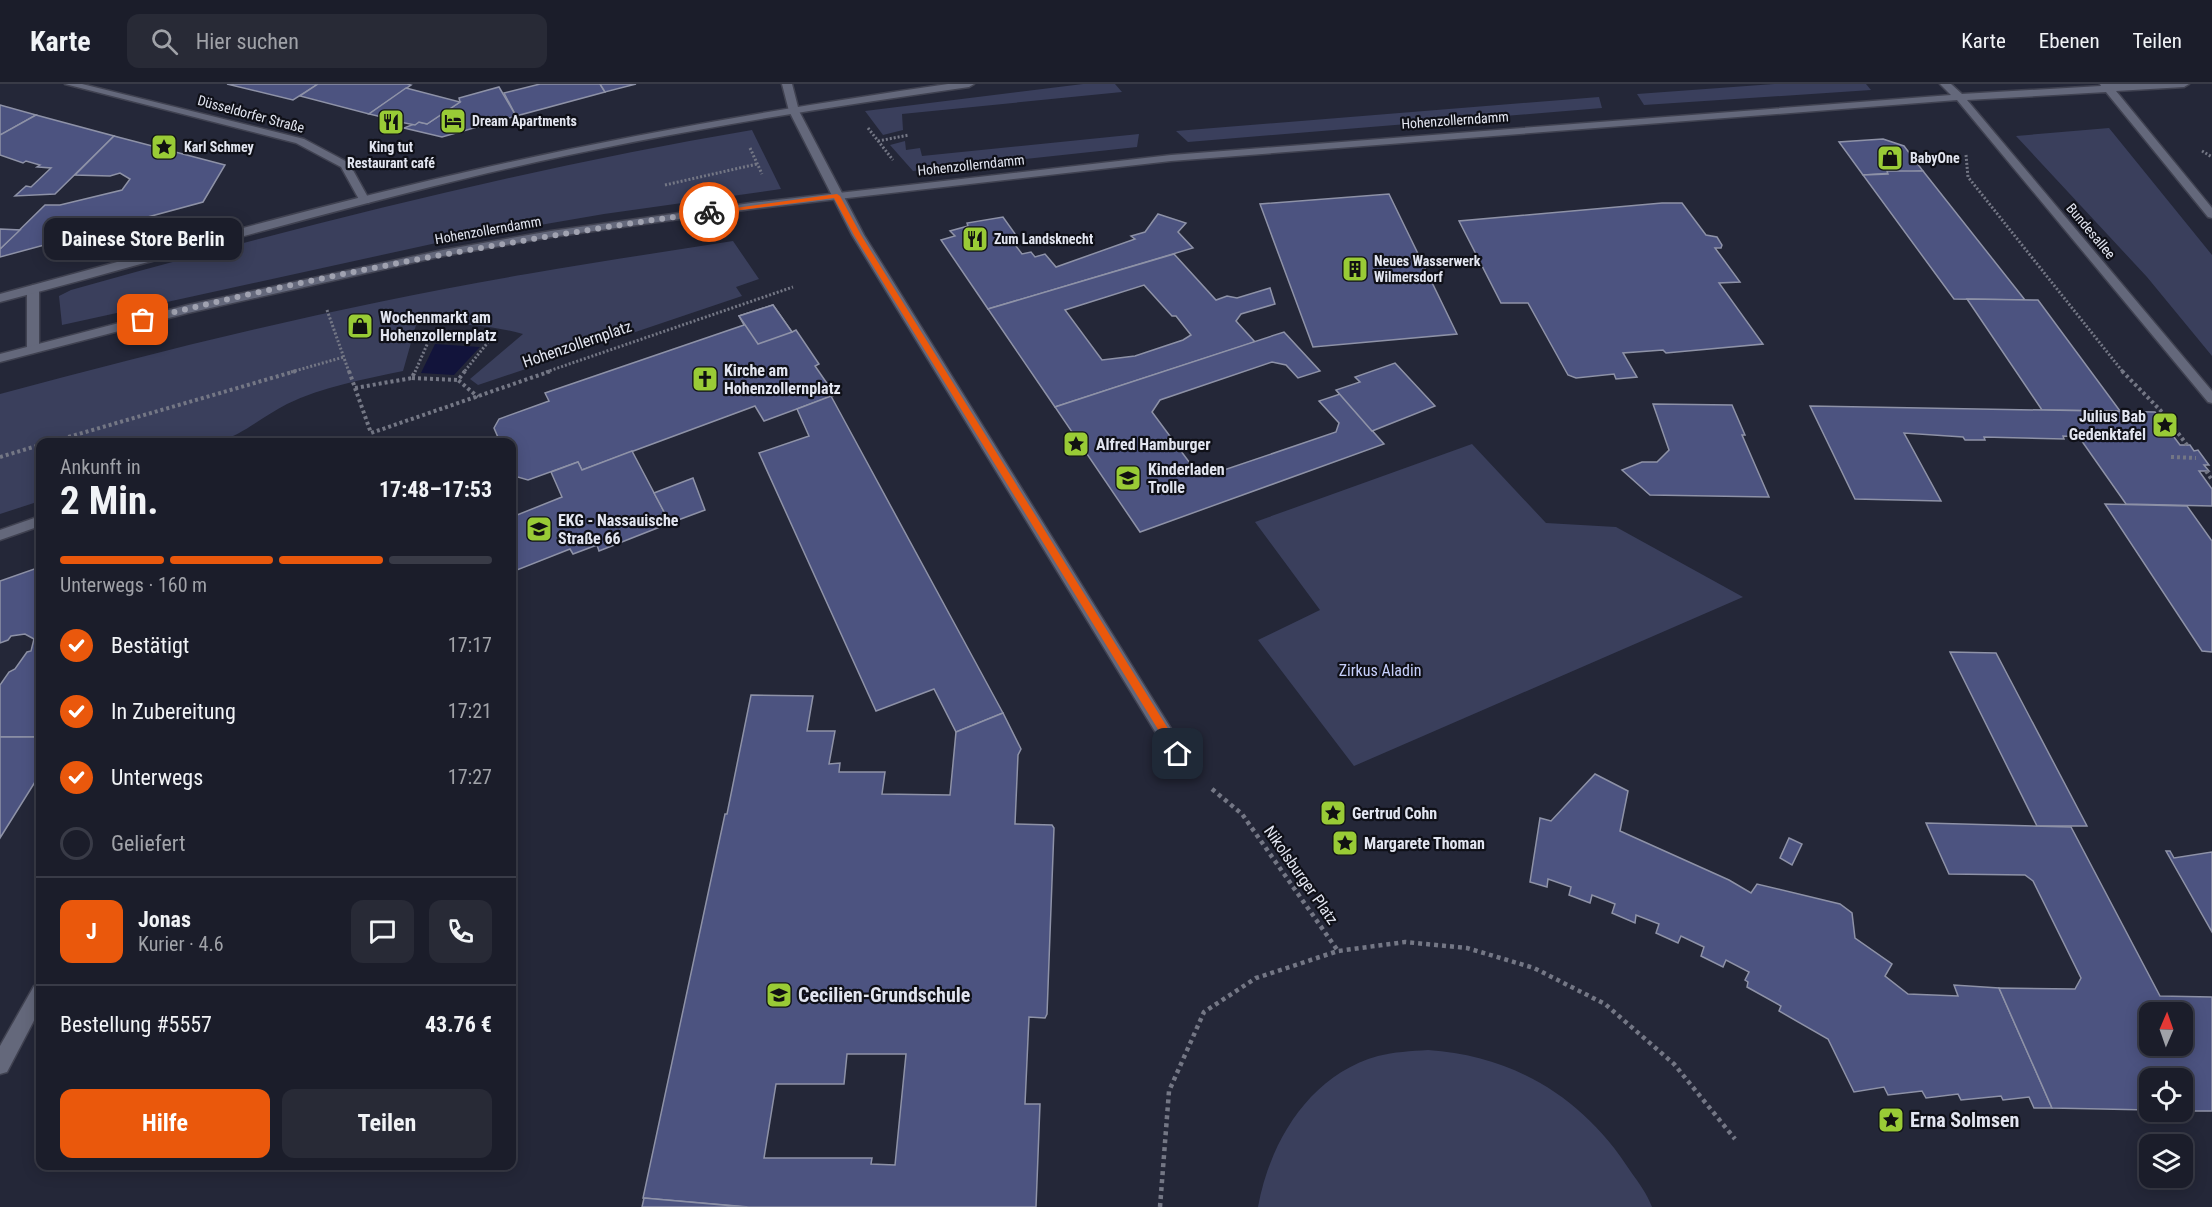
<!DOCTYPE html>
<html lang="de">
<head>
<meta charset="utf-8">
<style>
  :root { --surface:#1b1d2a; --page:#282a36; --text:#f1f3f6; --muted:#a0a2a8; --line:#393b47; --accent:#ea580c }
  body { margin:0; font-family:"Roboto Condensed",sans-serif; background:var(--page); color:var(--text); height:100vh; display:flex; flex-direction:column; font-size:22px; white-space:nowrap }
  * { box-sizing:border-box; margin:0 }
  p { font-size:20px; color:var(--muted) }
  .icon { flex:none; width:33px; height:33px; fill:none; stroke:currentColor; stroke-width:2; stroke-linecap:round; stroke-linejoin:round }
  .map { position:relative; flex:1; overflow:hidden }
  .sheet { position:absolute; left:36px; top:354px; width:480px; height:732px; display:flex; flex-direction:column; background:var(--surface); border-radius:12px; box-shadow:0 3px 15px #0003,0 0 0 2px var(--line) }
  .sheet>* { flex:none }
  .needle { width:39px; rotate:2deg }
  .buttons { position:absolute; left:2139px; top:918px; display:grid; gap:12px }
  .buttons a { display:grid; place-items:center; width:54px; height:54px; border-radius:12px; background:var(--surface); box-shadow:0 3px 15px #0003,0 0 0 2px var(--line); font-size:30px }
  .pin { position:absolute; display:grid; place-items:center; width:51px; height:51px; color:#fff; margin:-26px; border-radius:12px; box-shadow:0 3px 9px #0006 }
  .courier { position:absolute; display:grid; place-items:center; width:60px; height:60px; margin:-30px; border:4px solid #ea580c; border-radius:50%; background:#fff; color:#222; box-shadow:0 2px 8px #0007 }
  .bubble { position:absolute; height:42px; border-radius:12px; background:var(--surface); box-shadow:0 3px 15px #0003,0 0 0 2px var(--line); font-size:20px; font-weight:700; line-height:42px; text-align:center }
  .summary em { font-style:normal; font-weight:700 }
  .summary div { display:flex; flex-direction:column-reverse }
  .summary { display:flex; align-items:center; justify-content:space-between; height:102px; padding:0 24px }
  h1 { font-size:39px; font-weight:700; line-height:45px }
  .bar { display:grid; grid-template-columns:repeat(4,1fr); gap:9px 6px; align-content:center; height:72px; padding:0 24px }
  .bar i { height:8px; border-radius:4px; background:var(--line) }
  .bar .on { background:var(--accent) }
  .bar p { grid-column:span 4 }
  .line { display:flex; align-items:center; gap:15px; padding:0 24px; border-top:2px solid var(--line) }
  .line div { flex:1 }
  .round { display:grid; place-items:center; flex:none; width:63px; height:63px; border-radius:12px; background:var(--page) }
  ol { padding:0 24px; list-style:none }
  li { display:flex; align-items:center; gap:18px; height:66px }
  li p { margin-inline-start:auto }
  li .icon { padding:6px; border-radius:50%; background:var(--accent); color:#fff; stroke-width:4 }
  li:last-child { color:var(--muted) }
  li i { width:33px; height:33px; border:3px solid var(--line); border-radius:50% }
  .primary-button { display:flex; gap:12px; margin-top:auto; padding:12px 24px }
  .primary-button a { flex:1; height:69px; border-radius:12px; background:var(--accent); color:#fff; font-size:24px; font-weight:700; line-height:69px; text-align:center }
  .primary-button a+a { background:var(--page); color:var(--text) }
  header { display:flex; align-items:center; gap:36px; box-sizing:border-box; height:84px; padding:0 30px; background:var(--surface); border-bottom:2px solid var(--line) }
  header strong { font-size:28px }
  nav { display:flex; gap:33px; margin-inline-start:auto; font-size:21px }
  .search { width:420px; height:54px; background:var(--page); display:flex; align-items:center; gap:15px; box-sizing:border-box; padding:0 21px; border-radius:12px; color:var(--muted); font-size:22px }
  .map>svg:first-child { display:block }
  .green { fill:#3a3f5c }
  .water { fill:#12143b }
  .building { fill:#4c5380; stroke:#8e92a7; stroke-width:1.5; fill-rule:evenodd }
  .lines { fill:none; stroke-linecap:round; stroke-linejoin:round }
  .service-casing { stroke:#404251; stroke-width:3 }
  .minor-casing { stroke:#404251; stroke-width:3 }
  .secondary-casing { stroke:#404251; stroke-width:3 }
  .path-far2 { stroke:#747785; stroke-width:3; stroke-dasharray:2 2; stroke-linecap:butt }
  .path-far1 { stroke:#747785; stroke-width:4; stroke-dasharray:3 3; stroke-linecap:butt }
  .path { stroke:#747785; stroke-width:4.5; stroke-dasharray:4 4; stroke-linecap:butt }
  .service { fill:#64687b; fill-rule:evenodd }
  .minor { fill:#64687b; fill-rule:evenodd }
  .secondary { fill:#64687b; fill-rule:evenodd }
  .route { fill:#ea580c }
  .done { stroke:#a0a2b0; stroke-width:6; stroke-dasharray:0 10.8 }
  .labels { text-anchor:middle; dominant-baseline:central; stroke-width:4.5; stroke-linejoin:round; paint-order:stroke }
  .far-street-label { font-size:14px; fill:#e2e5f0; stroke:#0f1018 }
  .far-poi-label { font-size:14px; font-weight:bold; fill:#e2e5f0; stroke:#0f1018; text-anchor:start }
  .poi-label { font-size:16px; font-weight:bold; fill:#e2e5f0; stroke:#0f1018; text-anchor:start }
  .street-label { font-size:16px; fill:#e2e5f0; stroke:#0f1018 }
  .park-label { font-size:16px; fill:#c8d1fd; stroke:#0f1018 }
  .near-poi-label { font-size:20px; font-weight:bold; fill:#e2e5f0; stroke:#0f1018; text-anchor:start }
</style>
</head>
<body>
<header>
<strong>Karte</strong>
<div class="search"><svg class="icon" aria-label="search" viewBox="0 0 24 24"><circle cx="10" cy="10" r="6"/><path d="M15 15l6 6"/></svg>Hier suchen</div>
<nav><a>Karte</a><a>Ebenen</a><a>Teilen</a></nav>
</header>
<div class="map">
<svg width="2212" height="1123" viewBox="0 0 2212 1123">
  <rect width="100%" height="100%" fill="#242738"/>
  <g class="green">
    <polygon points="1083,0 1115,0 1122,8 902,30 903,46 883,51 865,27"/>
    <polygon points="1774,0 1866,0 1871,6 1644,21 1637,10"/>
    <polygon points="1599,13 1602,24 1188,58 1176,47"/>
    <polygon points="2109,44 2212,171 2212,272 2147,193 2016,52"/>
    <path d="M752 46 781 105 604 130 441 158 62 241 59 212 71 206C296 143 522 85 752 46Z"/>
    <polygon points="1139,50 1137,63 913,87 890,61 905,57 906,66 920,64 922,72"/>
    <path d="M733 157 759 195 736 203 742 212 478 301 470 295 523 250C487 240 453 239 416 241L403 287C364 295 322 303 287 320 263 332 244 350 218 358H40V417L0 430V310C174 263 349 220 527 190 595 178 664 168 733 157Z"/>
    <polygon points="1472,360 1546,439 1616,443 1743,513 1354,682 1258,556 1320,526 1255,438"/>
    <path d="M1428 966C1515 972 1584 1014 1631 1088 1639 1099 1647 1110 1652 1123H1258C1270 1057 1310 991 1378 972 1394 968 1411 967 1428 966Z"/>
  </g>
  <polygon class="water" points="435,260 480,263 454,291 421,289"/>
  <g class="building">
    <polygon points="227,0 318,0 293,16"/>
    <polygon points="318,0 407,0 411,1 369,30 300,12"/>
    <polygon points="540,0 600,0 605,8 516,32 504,9"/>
    <polygon points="600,0 636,0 605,8"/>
    <polygon points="499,3 516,32 442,53 404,44 419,38 427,40 460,18 459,14"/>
    <polygon points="406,4 460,18 427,40 419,38 415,41 400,38 395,42 381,38 386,34 369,30"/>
    <polygon points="0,21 36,31 0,51"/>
    <polygon points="36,31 114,52 55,110 15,112 26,102 31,103 51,84 37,83 40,81 26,77 23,79 0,71 0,51"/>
    <polygon points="114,52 225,81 203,118 0,173 0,165 45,121 60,121 122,106 130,95 120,89 110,92 75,91"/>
    <polygon points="1883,55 1904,62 1923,87 1863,91 1839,58"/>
    <polygon points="1887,87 1923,87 2025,216 1954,215 1863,91 1888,90"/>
    <polygon points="1389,110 1457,250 1313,263 1260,120"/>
    <polygon points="1662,119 1682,119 1706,151 1717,153 1722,161 1721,164 1715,164 1740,198 1719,199 1763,260 1666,269 1663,266 1623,269 1637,293 1616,295 1614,290 1576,294 1568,291 1528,219 1501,219 1459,137"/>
    <polygon points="1158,130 1186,139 1178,148 1193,164 988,225 941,156 955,152 950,147 968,142 967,139 1003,133 1018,154 1013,158 1022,170 1031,168 1035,173 1045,170 1056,183 1135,155 1131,152 1145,148"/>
    <polygon points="0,145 20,146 0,165"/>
    <path d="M1174 170 1216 216 1227 212 1237 214 1270 204 1275 220 1241 230 1236 237 1255 258 1055 323 988 225ZM1144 201 1172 232H1176L1191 251 1183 256 1135 272 1102 276 1065 226Z"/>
    <polygon points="1967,215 2038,216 2120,327 2042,326"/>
    <polygon points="773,221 792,248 796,246 819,280 815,282 835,311 764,337 755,322 582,386 578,378 528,396 514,392 512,386 512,358 500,358 494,344 499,335 549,317 545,309 744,241 739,232"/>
    <polygon points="773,221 792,248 758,260 739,232"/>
    <polygon points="1284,248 1320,287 1298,294 1286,281 1272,278 1160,316 1152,328 1195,386 1218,388 1336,348 1339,339 1319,317 1340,310 1384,360 1140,448 1055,323"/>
    <polygon points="1395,279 1435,322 1372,347 1336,306 1360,298 1355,293"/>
    <polygon points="831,312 1003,629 956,648 934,605 876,627 759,369 809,352 797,325"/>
    <polygon points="1653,320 1732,321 1745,351 1742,351 1769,413 1650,411 1622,386 1642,378 1657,378 1669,366"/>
    <polygon points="1810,322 2155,328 2180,361 2190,361 2194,367 2198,366 2209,381 2204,381 2209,387 2199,387 2212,405 2212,422 2126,420 2079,353 2063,352 2064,355 1984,353 1985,356 1965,356 1963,353 1904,349 1941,417 1855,415"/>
    <polygon points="632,367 670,439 599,467 597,461 573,470 570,465 512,488 512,433 562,413 551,388 578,378 582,386"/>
    <polygon points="693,394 705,426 670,439 654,409"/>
    <polygon points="2105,420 2187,422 2212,457 2212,568 2202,567"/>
    <polygon points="40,483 40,653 0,653 0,601 9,588 15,585 27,568 31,567 34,555 25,550 11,552 8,556 0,559 0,497"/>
    <polygon points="1950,568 1996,569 2087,742 2037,742"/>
    <path d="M751 611 813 612 807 647H835L829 680 840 679 839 688H885L882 710 950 711 956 648 1003 629 1021 665 1018 671 1015 740 1052 741 1054 744 1047 930 1045 934 1029 933 1025 1020H1040L1036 1123H749L643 1114 725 730H727ZM847 970H906L895 1081 871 1080 872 1074H764L776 1000H844Z"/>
    <polygon points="0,653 40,653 40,690 0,754"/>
    <polygon points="1595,690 1628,707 1620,747 1729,796 1751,809 1757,800 1840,820 1852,829 1855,854 1892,880 1885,892 1908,910 1958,912 1954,901 1999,904 2052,1024 2034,1024 2029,1013 2003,1016 2001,1012 1961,1016 1958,1010 1926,1014 1922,1007 1888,1011 1884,1003 1854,1008 1828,955 1779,927 1781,922 1747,903 1748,898 1745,896 1749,888 1726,876 1723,883 1701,872 1704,863 1681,852 1678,859 1656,849 1659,840 1636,831 1635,839 1612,829 1615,820 1592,811 1590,819 1569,811 1571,803 1548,795 1547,803 1530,798 1540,734 1551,737"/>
    <path d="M1926 739 2071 743 2160 912 2212 913V1027H2182V994H2150V1026L2052 1024 1999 904 2075 905 2081 894 2033 797 2025 791 1949 790ZM2150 928H2182V962H2150Z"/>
    <polygon points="1789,754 1802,760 1792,781 1780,774"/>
    <polygon points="2166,767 2170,767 2174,774 2212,768 2212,848"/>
    <polygon points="644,1114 745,1123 642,1123"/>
  </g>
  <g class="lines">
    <g class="service-casing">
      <polygon id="service" points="33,201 39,205 39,265 33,269 27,265 27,205"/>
    </g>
    <g class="minor-casing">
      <g id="minor">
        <polygon points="65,0 82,0 304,55 349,79 370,117 369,119 361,119 341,83 296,59"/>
        <polygon points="782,0 792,0 799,27 864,151 1193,680 1195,685 1193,690 1187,692 1181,690 852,151 789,27"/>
        <polygon points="40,432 40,442 0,456 0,446"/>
        <polygon points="40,899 40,925 7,988 0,990 0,962 34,902"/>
      </g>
    </g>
    <g class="secondary-casing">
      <g id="secondary">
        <path d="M948 0H974L969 3C808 26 646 52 488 89 324 128 163 175 0 218V210C163 166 326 119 492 82 643 48 795 22 948 0Z"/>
        <polygon points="1940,0 1951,0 1962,10 2101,2 2100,0 2189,0 2184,3 2116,7 2212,124 2212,134 2208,133 2106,8 1967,16 2212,307 2212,319 2208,318 1957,16 1171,77 751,125 551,153 443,172 188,229 0,278 0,270 188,221 443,166 551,147 751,119 1171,71 1951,11"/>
      </g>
    </g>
    <g class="path-far2">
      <polyline points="868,44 893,76"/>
      <polyline points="878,57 909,51"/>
      <polyline points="750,64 762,90"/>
      <polyline points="2202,67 2212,73"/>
      <polyline points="1966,71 1968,93 2123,288"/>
      <polyline points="665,101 757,80"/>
      <polyline points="327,226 349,288"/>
      <polyline points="291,288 344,273"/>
      <polyline points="415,288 429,256 459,252 489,257 464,288"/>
      <polyline points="546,288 793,203"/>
    </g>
    <g class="path-far1">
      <polyline points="349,287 371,349 551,287"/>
      <polyline points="465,287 458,296 478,313"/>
      <polyline points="2122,287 2163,329 2187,361"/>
      <polyline points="412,294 458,296"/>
      <polyline points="355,304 412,294 415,287"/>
      <polyline points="51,358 296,287"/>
      <polyline points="0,373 40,361"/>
      <polyline points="2171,373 2196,374"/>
      <polyline points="2206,387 2212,396"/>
    </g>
    <g class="path">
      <polyline points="1212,705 1242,730 1338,867"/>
      <polyline points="1160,1123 1169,1007 1204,928 1256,894 1338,867 1405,858 1467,864 1534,884 1605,920 1674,980 1735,1055"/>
    </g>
    <use href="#service" class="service"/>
    <use href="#minor" class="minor"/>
    <use href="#secondary" class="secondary"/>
  </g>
  <polygon class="route" points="837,110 840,112 861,151 1182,667 1182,673 1175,673 854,151 834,114 709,130 706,128"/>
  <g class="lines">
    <path class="done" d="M143 236C330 188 519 155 709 128"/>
  </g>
  <defs>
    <g id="hotel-square" transform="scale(1.35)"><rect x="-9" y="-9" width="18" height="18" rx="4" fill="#99cb36" stroke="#0f1018"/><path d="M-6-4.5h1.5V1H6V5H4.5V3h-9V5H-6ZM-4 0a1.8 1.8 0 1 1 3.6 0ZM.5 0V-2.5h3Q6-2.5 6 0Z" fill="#111"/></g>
    <g id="restaurant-square" transform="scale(1.35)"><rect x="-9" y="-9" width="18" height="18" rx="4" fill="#99cb36" stroke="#0f1018"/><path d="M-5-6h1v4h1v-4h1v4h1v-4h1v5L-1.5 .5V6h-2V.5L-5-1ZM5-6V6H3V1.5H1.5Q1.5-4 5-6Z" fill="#111"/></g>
    <g id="sight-square" transform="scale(1.35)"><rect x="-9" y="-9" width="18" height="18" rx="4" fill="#99cb36" stroke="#0f1018"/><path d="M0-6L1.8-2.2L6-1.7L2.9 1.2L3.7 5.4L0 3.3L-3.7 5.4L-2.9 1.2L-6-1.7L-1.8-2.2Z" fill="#111"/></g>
    <g id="shop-square" transform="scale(1.35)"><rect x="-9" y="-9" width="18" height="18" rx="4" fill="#99cb36" stroke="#0f1018"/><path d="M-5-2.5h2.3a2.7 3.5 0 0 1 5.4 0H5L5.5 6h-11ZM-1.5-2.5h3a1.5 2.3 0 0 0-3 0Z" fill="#111"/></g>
    <g id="building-square" transform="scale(1.35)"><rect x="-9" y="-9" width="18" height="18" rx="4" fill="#99cb36" stroke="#0f1018"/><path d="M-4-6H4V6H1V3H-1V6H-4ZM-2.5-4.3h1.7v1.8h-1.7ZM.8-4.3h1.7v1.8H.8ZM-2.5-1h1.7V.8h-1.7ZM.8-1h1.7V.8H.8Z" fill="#111"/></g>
    <g id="church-square" transform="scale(1.35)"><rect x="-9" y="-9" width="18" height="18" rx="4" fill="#99cb36" stroke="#0f1018"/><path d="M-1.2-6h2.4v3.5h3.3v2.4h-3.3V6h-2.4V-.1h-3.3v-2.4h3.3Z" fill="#111"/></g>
    <g id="school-square" transform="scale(1.35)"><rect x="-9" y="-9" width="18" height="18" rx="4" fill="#99cb36" stroke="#0f1018"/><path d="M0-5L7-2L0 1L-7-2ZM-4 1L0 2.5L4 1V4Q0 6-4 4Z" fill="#111"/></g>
  </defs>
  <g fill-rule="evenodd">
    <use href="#hotel-square" x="453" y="37"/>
    <use href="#restaurant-square" x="391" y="38"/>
    <use href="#sight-square" x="164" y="63"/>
    <use href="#shop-square" x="1890" y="74"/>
    <use href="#restaurant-square" x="975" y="155"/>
    <use href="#building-square" x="1355" y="185"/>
    <use href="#shop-square" x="360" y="242"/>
    <use href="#church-square" x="705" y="295"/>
    <use href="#sight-square" x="2165" y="341"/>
    <use href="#sight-square" x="1076" y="360"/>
    <use href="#school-square" x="1128" y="394"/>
    <use href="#school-square" x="539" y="445"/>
    <use href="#sight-square" x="1333" y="729"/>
    <use href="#sight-square" x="1345" y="759"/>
    <use href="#school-square" x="779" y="911"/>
    <use href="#sight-square" x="1891" y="1036"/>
  </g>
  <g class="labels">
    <g class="far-street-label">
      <text transform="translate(251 30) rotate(15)">Düsseldorfer Straße</text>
      <text transform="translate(1455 36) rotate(-4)">Hohenzollerndamm</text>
      <text transform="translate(971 81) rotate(-6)">Hohenzollerndamm</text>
      <text transform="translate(488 146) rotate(-10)">Hohenzollerndamm</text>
      <text transform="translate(2091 147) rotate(50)">Bundesallee</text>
    </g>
    <g class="far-poi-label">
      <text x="472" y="37">Dream Apartments</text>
      <text x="184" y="63">Karl Schmey</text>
      <text x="391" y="63" text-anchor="middle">King tut<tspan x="391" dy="16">Restaurant café</tspan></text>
      <text x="1910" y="74">BabyOne</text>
      <text x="994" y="155">Zum Landsknecht</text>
      <text x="1374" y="177">Neues Wasserwerk<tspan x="1374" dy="16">Wilmersdorf</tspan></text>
    </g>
    <g class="poi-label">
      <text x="380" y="233">Wochenmarkt am<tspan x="380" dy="18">Hohenzollernplatz</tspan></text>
      <text x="724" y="286">Kirche am<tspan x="724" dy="18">Hohenzollernplatz</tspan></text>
      <text x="2146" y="332" text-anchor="end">Julius Bab<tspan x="2146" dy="18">Gedenktafel</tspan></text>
      <text x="1096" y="360">Alfred Hamburger</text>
      <text x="1148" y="385">Kinderladen<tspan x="1148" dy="18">Trolle</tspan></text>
      <text x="558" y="436">EKG - Nassauische<tspan x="558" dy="18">Straße 66</tspan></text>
      <text x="1352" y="729">Gertrud Cohn</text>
      <text x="1364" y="759">Margarete Thoman</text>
    </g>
    <g class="street-label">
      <text transform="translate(577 260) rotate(-19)">Hohenzollernplatz</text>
      <text transform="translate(1301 791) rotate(55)">Nikolsburger Platz</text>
    </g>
    <g class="park-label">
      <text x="1380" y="586">Zirkus Aladin</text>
    </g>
    <g class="near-poi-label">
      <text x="798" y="911">Cecilien-Grundschule</text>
      <text x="1910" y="1036">Erna Solmsen</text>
    </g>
  </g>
</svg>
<div class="buttons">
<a><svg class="needle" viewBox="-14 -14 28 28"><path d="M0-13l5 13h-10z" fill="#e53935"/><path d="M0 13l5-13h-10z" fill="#a0a2a8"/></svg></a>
<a><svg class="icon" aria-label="locate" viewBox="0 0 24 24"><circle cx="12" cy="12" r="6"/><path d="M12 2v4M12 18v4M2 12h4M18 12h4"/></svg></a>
<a><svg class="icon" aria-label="layers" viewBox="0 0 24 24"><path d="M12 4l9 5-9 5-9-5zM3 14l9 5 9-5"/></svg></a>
</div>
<div class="pin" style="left:143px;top:236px;background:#ea580c"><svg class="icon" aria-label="bag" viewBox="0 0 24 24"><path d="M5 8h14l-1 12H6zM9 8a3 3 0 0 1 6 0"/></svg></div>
<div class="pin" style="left:1178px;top:670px;background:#1f2937"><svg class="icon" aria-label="home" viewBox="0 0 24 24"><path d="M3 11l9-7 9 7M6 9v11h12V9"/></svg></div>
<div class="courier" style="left:709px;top:128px"><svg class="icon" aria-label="bike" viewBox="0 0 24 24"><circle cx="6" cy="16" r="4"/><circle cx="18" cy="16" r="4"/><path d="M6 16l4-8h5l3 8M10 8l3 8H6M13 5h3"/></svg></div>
<div class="bubble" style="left:44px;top:134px;width:198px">Dainese Store Berlin</div>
<section class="sheet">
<div class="summary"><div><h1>2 Min.</h1><p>Ankunft in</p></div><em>17:48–17:53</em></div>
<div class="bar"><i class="on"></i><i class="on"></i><i class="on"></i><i></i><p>Unterwegs · 160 m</p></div>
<ol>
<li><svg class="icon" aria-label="check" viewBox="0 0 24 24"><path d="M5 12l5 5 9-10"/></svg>Bestätigt<p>17:17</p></li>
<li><svg class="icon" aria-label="check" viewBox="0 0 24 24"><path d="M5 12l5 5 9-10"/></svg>In Zubereitung<p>17:21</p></li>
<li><svg class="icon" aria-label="check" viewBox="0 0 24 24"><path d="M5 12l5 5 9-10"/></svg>Unterwegs<p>17:27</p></li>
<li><i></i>Geliefert</li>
</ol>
<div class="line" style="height:108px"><b class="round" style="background:var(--accent);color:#fff">J</b><div><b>Jonas</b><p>Kurier · 4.6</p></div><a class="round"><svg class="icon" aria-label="chat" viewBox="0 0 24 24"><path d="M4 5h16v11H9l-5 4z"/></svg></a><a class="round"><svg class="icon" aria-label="phone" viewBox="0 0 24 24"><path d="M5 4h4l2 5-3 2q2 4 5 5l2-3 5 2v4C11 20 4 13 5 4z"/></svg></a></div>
<div class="line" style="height:78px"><div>Bestellung #5557</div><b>43.76 €</b></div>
<div class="primary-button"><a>Hilfe</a><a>Teilen</a></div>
</section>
</div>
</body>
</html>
